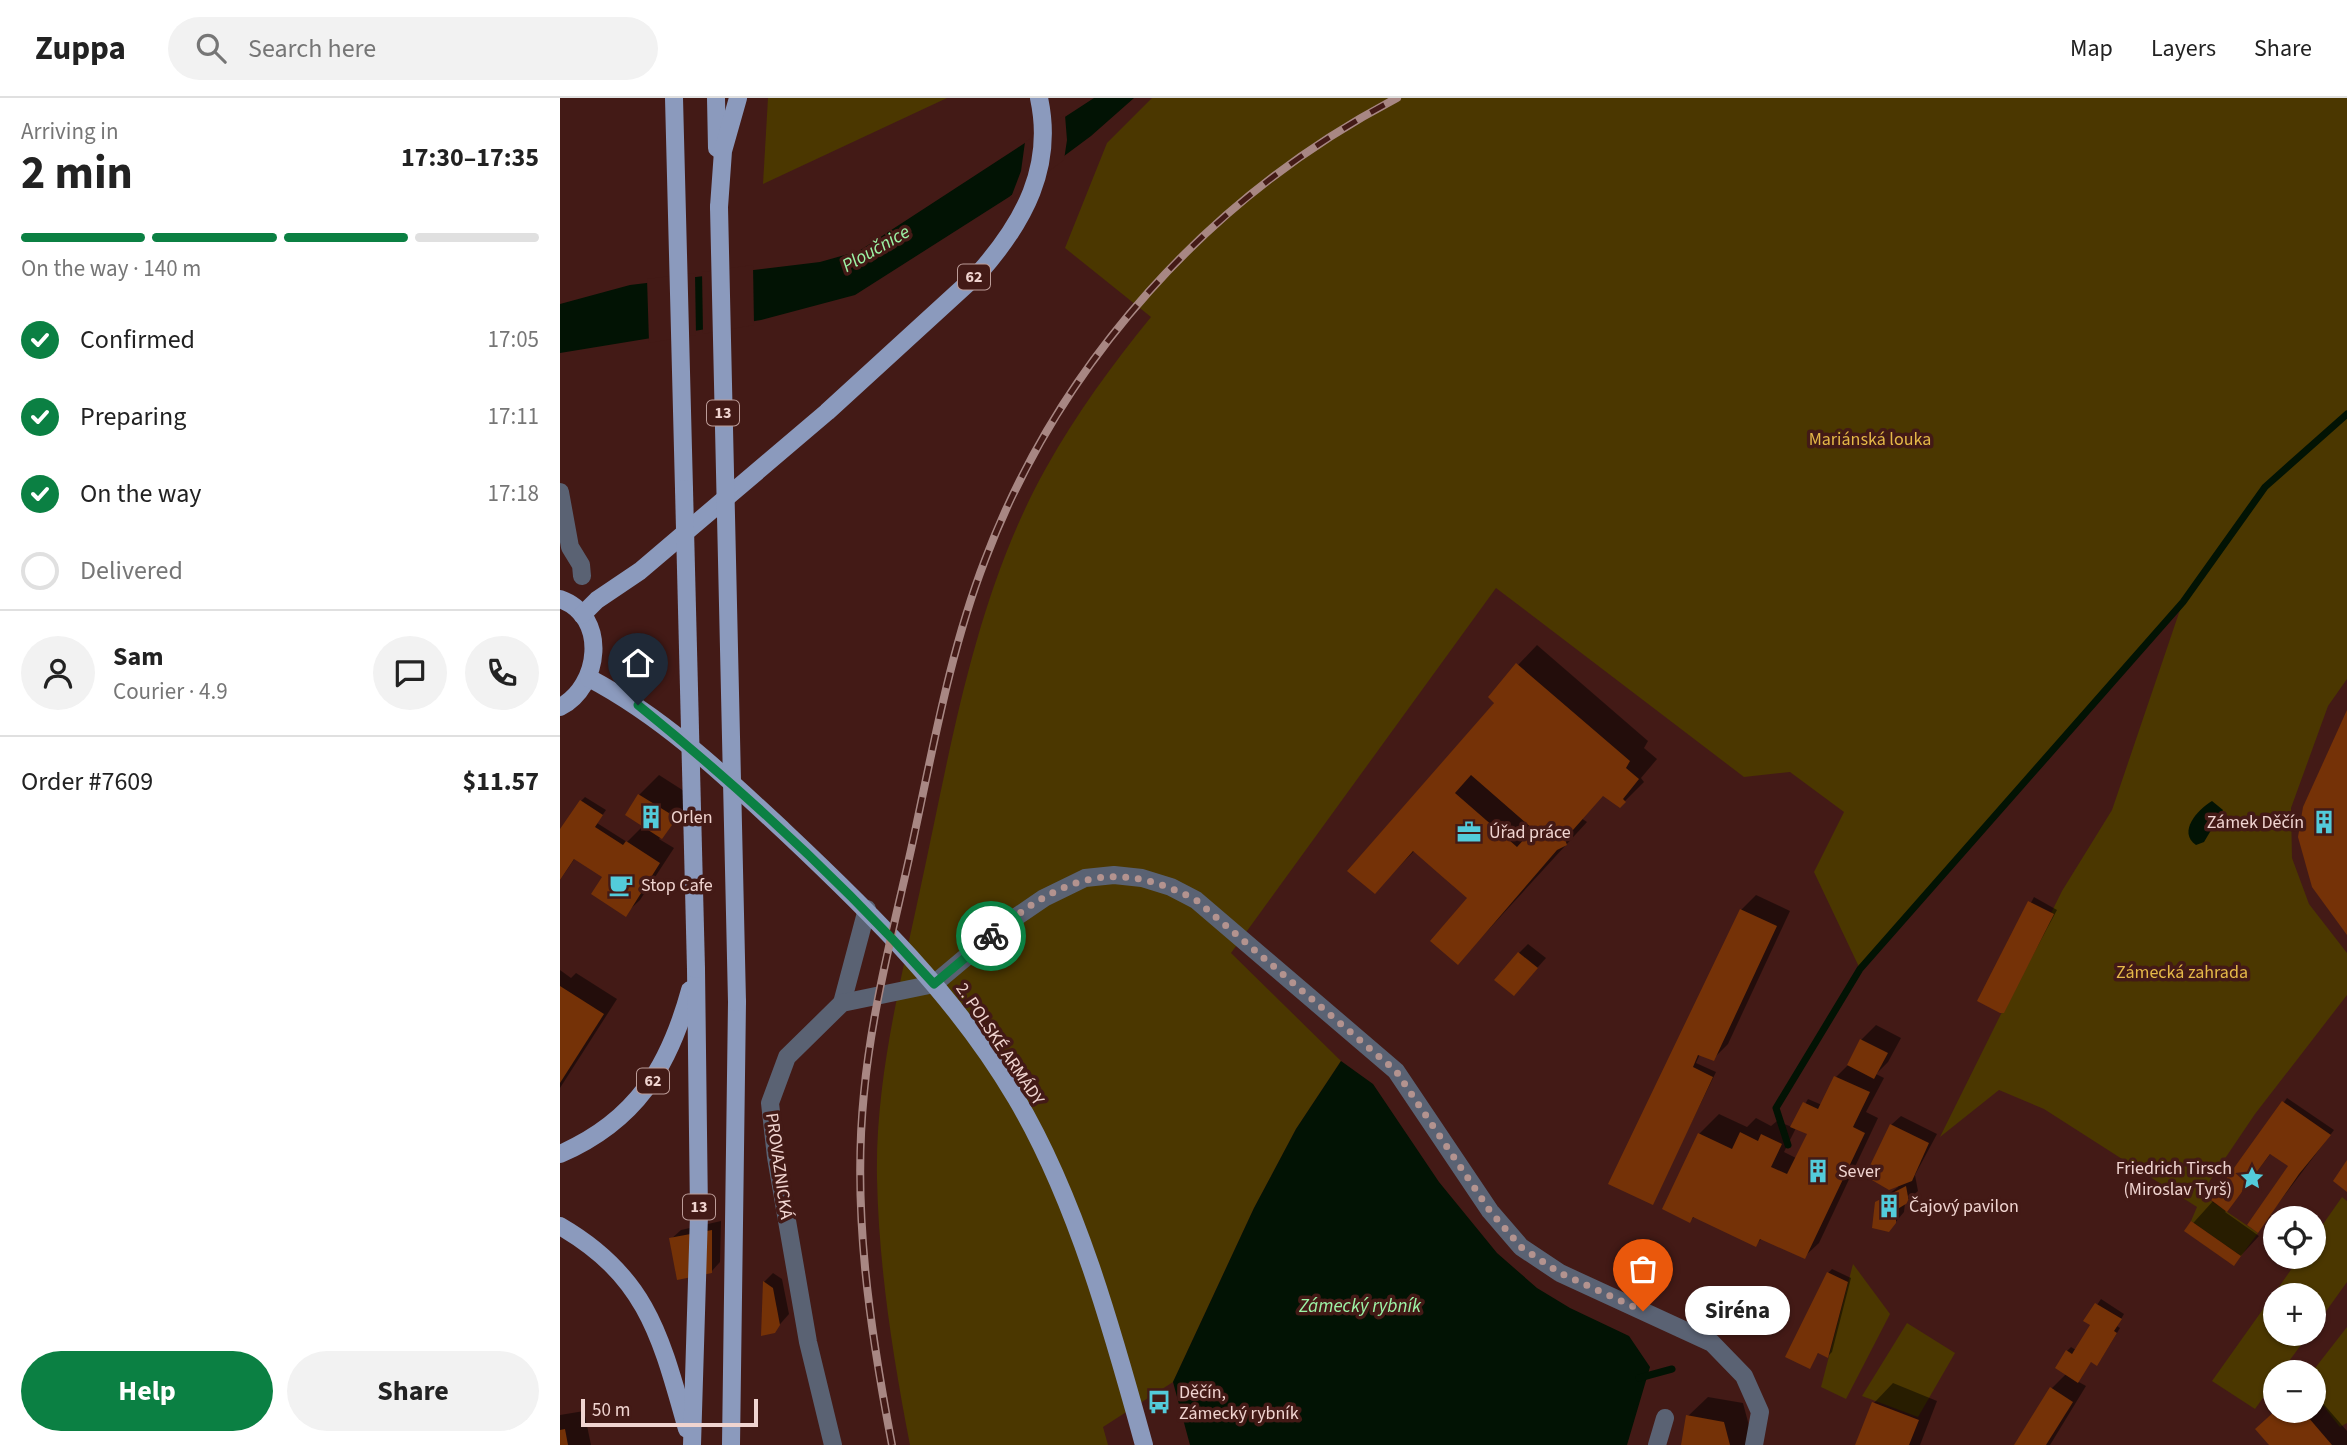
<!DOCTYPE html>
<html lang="en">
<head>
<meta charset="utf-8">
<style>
  :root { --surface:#fff; --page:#f2f2f2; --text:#222; --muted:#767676; --line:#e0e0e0; --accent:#0b8043 }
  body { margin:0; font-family:"Source Sans 3",sans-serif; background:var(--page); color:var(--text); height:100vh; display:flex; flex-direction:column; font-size:26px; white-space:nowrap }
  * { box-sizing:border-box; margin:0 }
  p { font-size:23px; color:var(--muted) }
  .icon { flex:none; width:38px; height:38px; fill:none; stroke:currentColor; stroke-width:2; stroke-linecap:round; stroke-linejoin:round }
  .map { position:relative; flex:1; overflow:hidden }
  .details { display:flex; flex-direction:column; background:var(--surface); width:560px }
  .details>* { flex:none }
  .controls { position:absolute; left:1703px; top:1108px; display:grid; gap:14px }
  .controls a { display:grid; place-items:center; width:63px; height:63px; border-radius:50%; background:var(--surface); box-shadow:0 2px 5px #0004; font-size:35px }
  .scale { position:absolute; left:21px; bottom:18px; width:177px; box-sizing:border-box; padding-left:7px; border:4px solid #f0d4d0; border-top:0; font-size:19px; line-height:24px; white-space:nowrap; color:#f0d4d0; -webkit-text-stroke:5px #431a16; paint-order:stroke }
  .pin { position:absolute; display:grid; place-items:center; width:60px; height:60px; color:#fff; margin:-72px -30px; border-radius:50% 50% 50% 0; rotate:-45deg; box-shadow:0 0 7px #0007 }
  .pin .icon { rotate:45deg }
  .courier { position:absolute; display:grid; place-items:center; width:70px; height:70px; margin:-35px; border:5px solid #0b8043; border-radius:50%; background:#fff; color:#222; box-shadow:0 2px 9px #0007 }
  .bubble { position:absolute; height:49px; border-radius:24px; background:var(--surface); box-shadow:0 2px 5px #0004; font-size:23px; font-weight:700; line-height:49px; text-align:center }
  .overview em { font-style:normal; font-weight:700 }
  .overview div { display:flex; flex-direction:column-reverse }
  .overview { display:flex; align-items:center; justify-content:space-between; height:119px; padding:0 21px }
  h1 { font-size:46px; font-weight:700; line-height:52px }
  .bar { display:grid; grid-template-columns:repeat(4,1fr); gap:10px 7px; align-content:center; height:84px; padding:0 21px }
  .bar i { height:9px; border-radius:5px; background:var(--line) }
  .bar .selected { background:var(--accent) }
  .bar p { grid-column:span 4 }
  .line { display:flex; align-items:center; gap:18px; padding:0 21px; border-top:2px solid var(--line) }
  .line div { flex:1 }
  .round { display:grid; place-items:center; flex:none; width:74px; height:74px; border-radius:37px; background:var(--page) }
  ol { padding:0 21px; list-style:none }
  li { display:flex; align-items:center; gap:21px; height:77px }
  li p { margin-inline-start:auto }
  li .icon { padding:7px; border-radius:50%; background:var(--accent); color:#fff; stroke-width:4 }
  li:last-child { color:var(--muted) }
  li i { width:38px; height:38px; border:4px solid var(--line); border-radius:50% }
  .cta { display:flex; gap:14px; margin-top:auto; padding:14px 21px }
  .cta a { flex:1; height:80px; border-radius:42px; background:var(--accent); color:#fff; font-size:28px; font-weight:700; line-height:80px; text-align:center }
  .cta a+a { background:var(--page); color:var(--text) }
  header { display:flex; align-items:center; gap:42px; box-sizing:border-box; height:98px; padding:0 35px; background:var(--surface); border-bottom:2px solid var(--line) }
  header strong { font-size:33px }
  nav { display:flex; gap:38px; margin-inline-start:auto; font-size:24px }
  .search { width:490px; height:63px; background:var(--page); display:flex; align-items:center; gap:18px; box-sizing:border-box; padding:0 24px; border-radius:38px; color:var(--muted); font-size:26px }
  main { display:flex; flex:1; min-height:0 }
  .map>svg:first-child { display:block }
  .green { fill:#4b3700 }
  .water { fill:#021304 }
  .pier { fill:#431a16 }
  .shadow { fill:#0007; fill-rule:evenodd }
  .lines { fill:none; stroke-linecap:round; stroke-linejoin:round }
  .stream { stroke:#021304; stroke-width:7 }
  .building { fill:#753207; fill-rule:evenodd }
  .street { stroke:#5a6273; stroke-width:18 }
  .primary { stroke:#8b9abd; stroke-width:18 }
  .rail-casing { stroke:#a88783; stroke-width:8 }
  .rail { stroke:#431a16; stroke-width:5; stroke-dasharray:16; stroke-linecap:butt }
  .primary-bridge { stroke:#8b9abd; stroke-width:18 }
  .done { stroke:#b3938f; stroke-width:7; stroke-dasharray:0 12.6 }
  .route { stroke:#0b8043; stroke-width:9 }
  .labels { text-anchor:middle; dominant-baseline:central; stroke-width:7; stroke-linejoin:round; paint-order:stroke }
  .shield { fill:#431a16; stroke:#bc9c98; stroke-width:2 }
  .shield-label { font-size:16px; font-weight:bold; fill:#f0d4d0 }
  .park-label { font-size:18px; fill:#e4b848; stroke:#431a16 }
  .poi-label { font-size:18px; fill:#f0d4d0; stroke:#431a16; text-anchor:start }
  .street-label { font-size:18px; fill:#f0d4d0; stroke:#431a16 }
  .water-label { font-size:19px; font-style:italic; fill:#9df5a7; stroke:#431a16 }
</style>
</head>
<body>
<header>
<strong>Zuppa</strong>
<div class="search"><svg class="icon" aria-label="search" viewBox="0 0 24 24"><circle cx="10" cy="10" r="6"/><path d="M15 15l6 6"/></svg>Search here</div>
<nav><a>Map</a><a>Layers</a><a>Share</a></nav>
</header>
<main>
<section class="details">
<div class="overview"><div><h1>2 min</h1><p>Arriving in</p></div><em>17:30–17:35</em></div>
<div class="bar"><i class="selected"></i><i class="selected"></i><i class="selected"></i><i></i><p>On the way · 140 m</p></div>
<ol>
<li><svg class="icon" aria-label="check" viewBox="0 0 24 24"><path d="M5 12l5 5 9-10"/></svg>Confirmed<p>17:05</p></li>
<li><svg class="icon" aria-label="check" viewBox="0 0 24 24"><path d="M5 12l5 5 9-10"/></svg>Preparing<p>17:11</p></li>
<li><svg class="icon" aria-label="check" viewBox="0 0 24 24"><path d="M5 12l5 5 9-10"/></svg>On the way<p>17:18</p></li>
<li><i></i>Delivered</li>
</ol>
<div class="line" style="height:126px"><a class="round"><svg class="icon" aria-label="person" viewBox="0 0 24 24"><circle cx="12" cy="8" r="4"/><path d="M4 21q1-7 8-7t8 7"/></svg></a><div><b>Sam</b><p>Courier · 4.9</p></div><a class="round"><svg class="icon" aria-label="chat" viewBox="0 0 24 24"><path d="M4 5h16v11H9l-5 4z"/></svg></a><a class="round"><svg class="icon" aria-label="phone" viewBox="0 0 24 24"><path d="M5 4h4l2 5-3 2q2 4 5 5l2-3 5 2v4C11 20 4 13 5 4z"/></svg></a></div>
<div class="line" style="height:91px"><div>Order #7609</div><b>$11.57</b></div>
<div class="cta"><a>Help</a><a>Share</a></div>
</section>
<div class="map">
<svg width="1787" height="1347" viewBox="0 0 1787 1347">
  <rect width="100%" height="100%" fill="#431a16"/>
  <g class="green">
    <polygon points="208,0 387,0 203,86"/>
    <path d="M592 0H1787V581L1768 608 1731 710 1732 760 1749 806 1787 855V897L1695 1016 1641 1096 1698 1135 1681 1158 1631 1123 1637 1109 1484 1011 1439 992 1380 1039 1502 793 1552 712 1622 506 1300 871 1254 774 1284 714 1230 674 1184 679 936 490 671 855 781 963 736 1031 694 1110 613 1284 543 1329 548 1347H350C333 1259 319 1171 317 1081 315 984 340 886 360 792 391 650 414 499 486 370 516 316 552 267 591 219L505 150 547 45Z"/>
    <polygon points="1782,1099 1787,1103 1787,1184 1754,1230 1754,1197 1715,1197 1715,1236 1749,1236 1721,1274 1715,1274 1715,1283 1695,1311 1652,1283 1740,1159 1754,1158 1754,1139"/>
    <polygon points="1293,1166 1330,1216 1286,1301 1261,1289"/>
    <polygon points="1347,1225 1395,1255 1358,1319 1302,1298"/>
    <polygon points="1787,1229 1787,1325 1780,1329 1754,1296 1752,1274"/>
  </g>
  <g class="water">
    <polygon points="534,0 574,0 531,38 449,99 295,197 201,222 0,255 0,206 70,187 260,164 299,153"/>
    <path d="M1652 703 1663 712 1644 744 1636 747C1617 734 1638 711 1652 703Z"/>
    <polygon points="781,963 813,986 879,1084 937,1155 977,1190 1010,1210 1069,1238 1090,1269 1067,1347 630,1347 613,1284 694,1110 736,1031"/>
  </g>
  <g class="pier">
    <polygon points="505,17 507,42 504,62 450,102 461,73 465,44"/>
    <polygon points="193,167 194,227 143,236 142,174"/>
    <polygon points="135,175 136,237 89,245 87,181"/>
  </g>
  <g class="shadow">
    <polygon points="977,547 1088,643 1084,650 1097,661 1081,680 1084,684 1060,708 1048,690 1021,720 1027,724 898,865 909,799 855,752 815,794 958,567"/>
    <polygon points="99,677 135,700 99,741 114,750 80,802 65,816 48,773 15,760 0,782 0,735 21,703 25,699 46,712 37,725 67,744 84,727 68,717 79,697"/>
    <polygon points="1196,797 1230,813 1168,946 1153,961 1140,956 1136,965 1156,974 1092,1105 1050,1085 1181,812"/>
    <polygon points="1474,799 1497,812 1443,913 1419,903"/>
    <polygon points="968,846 986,860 954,896 959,855"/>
    <polygon points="0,872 11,880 16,875 57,901 0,990"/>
    <path d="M1316 927 1341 940 1328 964 1316 976 1324 980 1306 1014 1318 1020 1259 1145 1244 1159 1202 1140 1196 1147 1135 1118 1130 1123 1104 1110 1139 1036 1159 1016 1187 1029 1196 1020 1211 1028 1217 1023 1232 1029 1248 1001 1262 1007 1276 979 1290 965 1301 942ZM1236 1030 1249 1035 1236 1060 1224 1054Z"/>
    <polygon points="1727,1000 1774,1032 1698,1132 1730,1068 1712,1054 1665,1114 1699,1138 1673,1166 1626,1133 1654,1102"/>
    <polygon points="1341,1018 1377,1036 1355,1077 1358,1093 1345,1105 1344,1114 1329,1132 1317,1105 1338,1089 1331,1027"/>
    <polygon points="161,1123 160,1164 151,1174 111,1141 121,1132"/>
    <polygon points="1272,1171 1291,1180 1272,1254 1268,1258 1259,1254 1249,1269 1268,1175"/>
    <polygon points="213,1175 222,1181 229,1216 214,1233 203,1236 204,1184"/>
    <polygon points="1541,1201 1564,1216 1557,1228 1560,1230 1541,1261 1532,1262 1517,1283 1526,1288 1490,1347 1456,1347 1492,1290 1507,1275 1507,1253 1511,1249 1516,1252 1532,1227 1526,1223"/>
    <polygon points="1333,1285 1377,1303 1360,1347 1297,1347 1314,1305"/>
    <polygon points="1754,1295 1787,1333 1787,1347 1711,1347 1717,1312 1754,1312"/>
    <polygon points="1148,1299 1183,1305 1192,1339 1191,1347 1122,1347 1128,1318"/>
    <polygon points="24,1313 31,1347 0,1347 0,1317"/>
  </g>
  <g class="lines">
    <g class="stream">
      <polyline points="1228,1047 1216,1010 1300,871 1623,504 1705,389 1787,316"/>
      <polyline points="1079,1280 1112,1271"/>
    </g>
  </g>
  <g class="building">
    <path d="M956 565 1070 663 1066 670 1079 681 1063 701 1066 704 1060 710 1043 698 1005 741 1007 747 997 752 898 867 870 843 907 800 885 781 853 753 815 796 787 773 934 605 928 599ZM911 677 973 731 957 749 895 695Z"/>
    <polygon points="1787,612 1787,837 1752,789 1738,739 1743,709"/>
    <polygon points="78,696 117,720 102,741 65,717"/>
    <polygon points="20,702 43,717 35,729 63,747 66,743 100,765 66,819 31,796 42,779 14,761 0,782 0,731"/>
    <polygon points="1468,803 1494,816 1444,915 1440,915 1417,903"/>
    <polygon points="1180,811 1217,828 1154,963 1138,957 1133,969 1153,979 1093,1107 1048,1086"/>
    <polygon points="958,854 978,870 954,898 934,882"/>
    <polygon points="0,888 44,916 0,985"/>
    <polygon points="1300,941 1328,955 1314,981 1287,967"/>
    <polygon points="1274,978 1310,994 1293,1029 1305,1035 1245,1161 1200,1141 1196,1149 1133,1119 1130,1125 1102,1111 1138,1035 1172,1051 1180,1034 1198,1043 1201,1036 1222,1046 1211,1069 1227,1076 1247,1036 1230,1029 1243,1004 1258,1011"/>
    <polygon points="1722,1003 1771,1037 1739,1076 1698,1135 1687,1127 1728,1068 1710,1056 1667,1114 1651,1102"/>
    <polygon points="1330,1026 1369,1045 1352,1083 1329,1092 1305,1078"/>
    <polygon points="1787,1062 1787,1094 1773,1083"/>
    <polygon points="1346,1088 1349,1104 1336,1112 1336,1125 1329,1134 1312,1130 1315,1104"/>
    <polygon points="1631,1123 1681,1158 1674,1168 1624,1133"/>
    <polygon points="152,1132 152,1175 117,1182 109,1140"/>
    <polygon points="1267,1174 1288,1184 1268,1260 1258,1255 1250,1271 1225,1259"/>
    <polygon points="203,1183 213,1190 220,1227 215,1235 201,1238"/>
    <polygon points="1535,1205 1562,1221 1554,1233 1557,1235 1537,1268 1531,1264 1518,1285 1495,1270 1506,1252 1512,1256 1530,1227 1523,1223"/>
    <polygon points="1490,1289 1513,1304 1486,1347 1454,1347"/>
    <polygon points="1312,1304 1359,1322 1349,1347 1295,1347"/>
    <polygon points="1716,1312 1742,1312 1772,1347 1709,1347 1695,1331"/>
    <polygon points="1126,1317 1164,1324 1170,1347 1121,1347"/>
    <polygon points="5,1331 8,1347 0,1347 0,1332"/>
  </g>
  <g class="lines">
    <g class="street">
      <polyline points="0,394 10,449 21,467 22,478"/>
      <polyline points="282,905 307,811"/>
      <polyline points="273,1347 248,1244 216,1059 210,1005 227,959 282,905 374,886 443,828 484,800 525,780 554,777 582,780 611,789 636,802 836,973 930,1113 961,1149 1000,1175 1152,1245 1184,1278 1200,1314 1194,1347"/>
      <polyline points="1097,1347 1105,1320"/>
    </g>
    <g class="primary">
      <polyline points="114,0 124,391"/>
      <polyline points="156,0 157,50"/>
      <polyline points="159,109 163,53 178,0"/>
      <path d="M0 501C49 518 40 589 0 609"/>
      <path d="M22 517 37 502 80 473 267 314 419 175C464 124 494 69 479 0"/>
      <path d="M29 580C103 619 164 677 224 733 310 814 396 898 456 1000 516 1101 553 1234 584 1347"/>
      <path d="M0 1056C76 1023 109 969 130 892"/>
      <path d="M0 1128C88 1179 101 1240 127 1331"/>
      <polyline points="132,1347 139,1116 136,871"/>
      <polyline points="171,1347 177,904"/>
    </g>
    <g class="rail-casing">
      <path id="rail" d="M332 1347C310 1231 292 1113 304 995 312 908 336 822 354 738 374 645 391 550 425 462 500 264 650 98 837 0"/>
    </g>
    <use href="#rail" class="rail"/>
    <g class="primary-bridge">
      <polyline points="159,109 177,904"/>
      <polyline points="124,391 136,871"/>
    </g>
  </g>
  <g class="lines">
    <path class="done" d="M431 838C499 780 553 758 636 802L836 973 930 1113 961 1149 1000 1175 1083 1213"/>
    <path class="route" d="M78 607C184 693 283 785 374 886L431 838"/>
  </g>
  <defs>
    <g id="building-bare" transform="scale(1.89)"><path d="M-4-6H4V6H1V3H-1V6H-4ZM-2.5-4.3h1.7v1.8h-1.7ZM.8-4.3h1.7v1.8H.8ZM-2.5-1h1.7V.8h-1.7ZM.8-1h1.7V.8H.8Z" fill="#53cbda" stroke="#431a16" stroke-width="2.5" paint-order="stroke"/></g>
    <g id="office-bare" transform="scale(1.89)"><path d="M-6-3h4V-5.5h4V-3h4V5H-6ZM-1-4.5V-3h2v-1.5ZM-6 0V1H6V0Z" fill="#53cbda" stroke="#431a16" stroke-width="2.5" paint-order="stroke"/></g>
    <g id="cafe-bare" transform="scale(1.89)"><path d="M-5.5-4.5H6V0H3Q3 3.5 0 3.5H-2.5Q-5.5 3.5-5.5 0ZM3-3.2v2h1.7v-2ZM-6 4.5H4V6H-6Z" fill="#53cbda" stroke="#431a16" stroke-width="2.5" paint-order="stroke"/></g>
    <g id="sight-bare" transform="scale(1.89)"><path d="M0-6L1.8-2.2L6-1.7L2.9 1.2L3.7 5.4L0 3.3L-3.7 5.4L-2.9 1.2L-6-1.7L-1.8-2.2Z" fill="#53cbda" stroke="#431a16" stroke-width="2.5" paint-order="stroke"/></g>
    <g id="bus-bare" transform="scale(1.89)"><path d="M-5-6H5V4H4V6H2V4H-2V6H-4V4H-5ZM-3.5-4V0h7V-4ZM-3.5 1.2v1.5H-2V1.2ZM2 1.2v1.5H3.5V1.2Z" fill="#53cbda" stroke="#431a16" stroke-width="2.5" paint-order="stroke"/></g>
  </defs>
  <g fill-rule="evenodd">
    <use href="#building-bare" x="91" y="719"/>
    <use href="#building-bare" x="1764" y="724"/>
    <use href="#office-bare" x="909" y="734"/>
    <use href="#cafe-bare" x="61" y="787"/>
    <use href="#building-bare" x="1258" y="1073"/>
    <use href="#sight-bare" x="1692" y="1080"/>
    <use href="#building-bare" x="1329" y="1108"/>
    <use href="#bus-bare" x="599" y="1304"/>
  </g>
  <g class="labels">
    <g class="shield">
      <rect x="398" y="166.5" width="32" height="25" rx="5"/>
      <rect x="147" y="302.5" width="32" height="25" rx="5"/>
      <rect x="77" y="970.5" width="32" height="25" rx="5"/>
      <rect x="123" y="1096.5" width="32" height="25" rx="5"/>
    </g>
    <g class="shield-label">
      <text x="414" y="179">62</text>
      <text x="163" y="315">13</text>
      <text x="93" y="983">62</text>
      <text x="139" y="1109">13</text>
    </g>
    <g class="park-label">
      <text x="1310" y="341">Mariánská louka</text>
      <text x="1622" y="874">Zámecká zahrada</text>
    </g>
    <g class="poi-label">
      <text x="111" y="719">Orlen</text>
      <text x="1744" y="724" text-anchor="end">Zámek Děčín</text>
      <text x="929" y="734">Úřad práce</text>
      <text x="81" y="787">Stop Cafe</text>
      <text x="1672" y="1070" text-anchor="end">Friedrich Tirsch<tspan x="1672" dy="21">(Miroslav Tyrš)</tspan></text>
      <text x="1278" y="1073">Sever</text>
      <text x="1349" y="1108">Čajový pavilon</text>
      <text x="619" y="1294">Děčín,<tspan x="619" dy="21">Zámecký rybník</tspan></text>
    </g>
    <g class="street-label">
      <text transform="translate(440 946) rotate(56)">2. POLSKÉ ARMÁDY</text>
      <text transform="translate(219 1068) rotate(82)">PROVAZNICKÁ</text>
    </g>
    <g class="water-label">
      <text transform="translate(316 151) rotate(-30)">Ploučnice</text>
      <text x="800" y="1208">Zámecký rybník</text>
    </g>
  </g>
</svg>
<div class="controls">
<a><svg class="icon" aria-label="locate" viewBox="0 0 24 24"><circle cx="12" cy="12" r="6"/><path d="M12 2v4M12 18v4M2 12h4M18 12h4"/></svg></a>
<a>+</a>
<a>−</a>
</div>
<div class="scale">50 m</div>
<div class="pin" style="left:1083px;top:1213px;background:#ea580c"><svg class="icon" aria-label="bag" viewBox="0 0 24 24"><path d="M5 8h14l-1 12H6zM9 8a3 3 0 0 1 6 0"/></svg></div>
<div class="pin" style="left:78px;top:607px;background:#1f2937"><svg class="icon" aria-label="home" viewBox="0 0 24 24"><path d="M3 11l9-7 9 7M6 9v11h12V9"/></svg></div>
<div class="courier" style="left:431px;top:838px"><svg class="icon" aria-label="bike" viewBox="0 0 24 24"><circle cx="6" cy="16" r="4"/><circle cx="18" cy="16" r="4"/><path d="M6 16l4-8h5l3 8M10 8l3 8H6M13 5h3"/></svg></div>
<div class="bubble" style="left:1125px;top:1188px;width:105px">Siréna</div>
</div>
</main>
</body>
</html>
